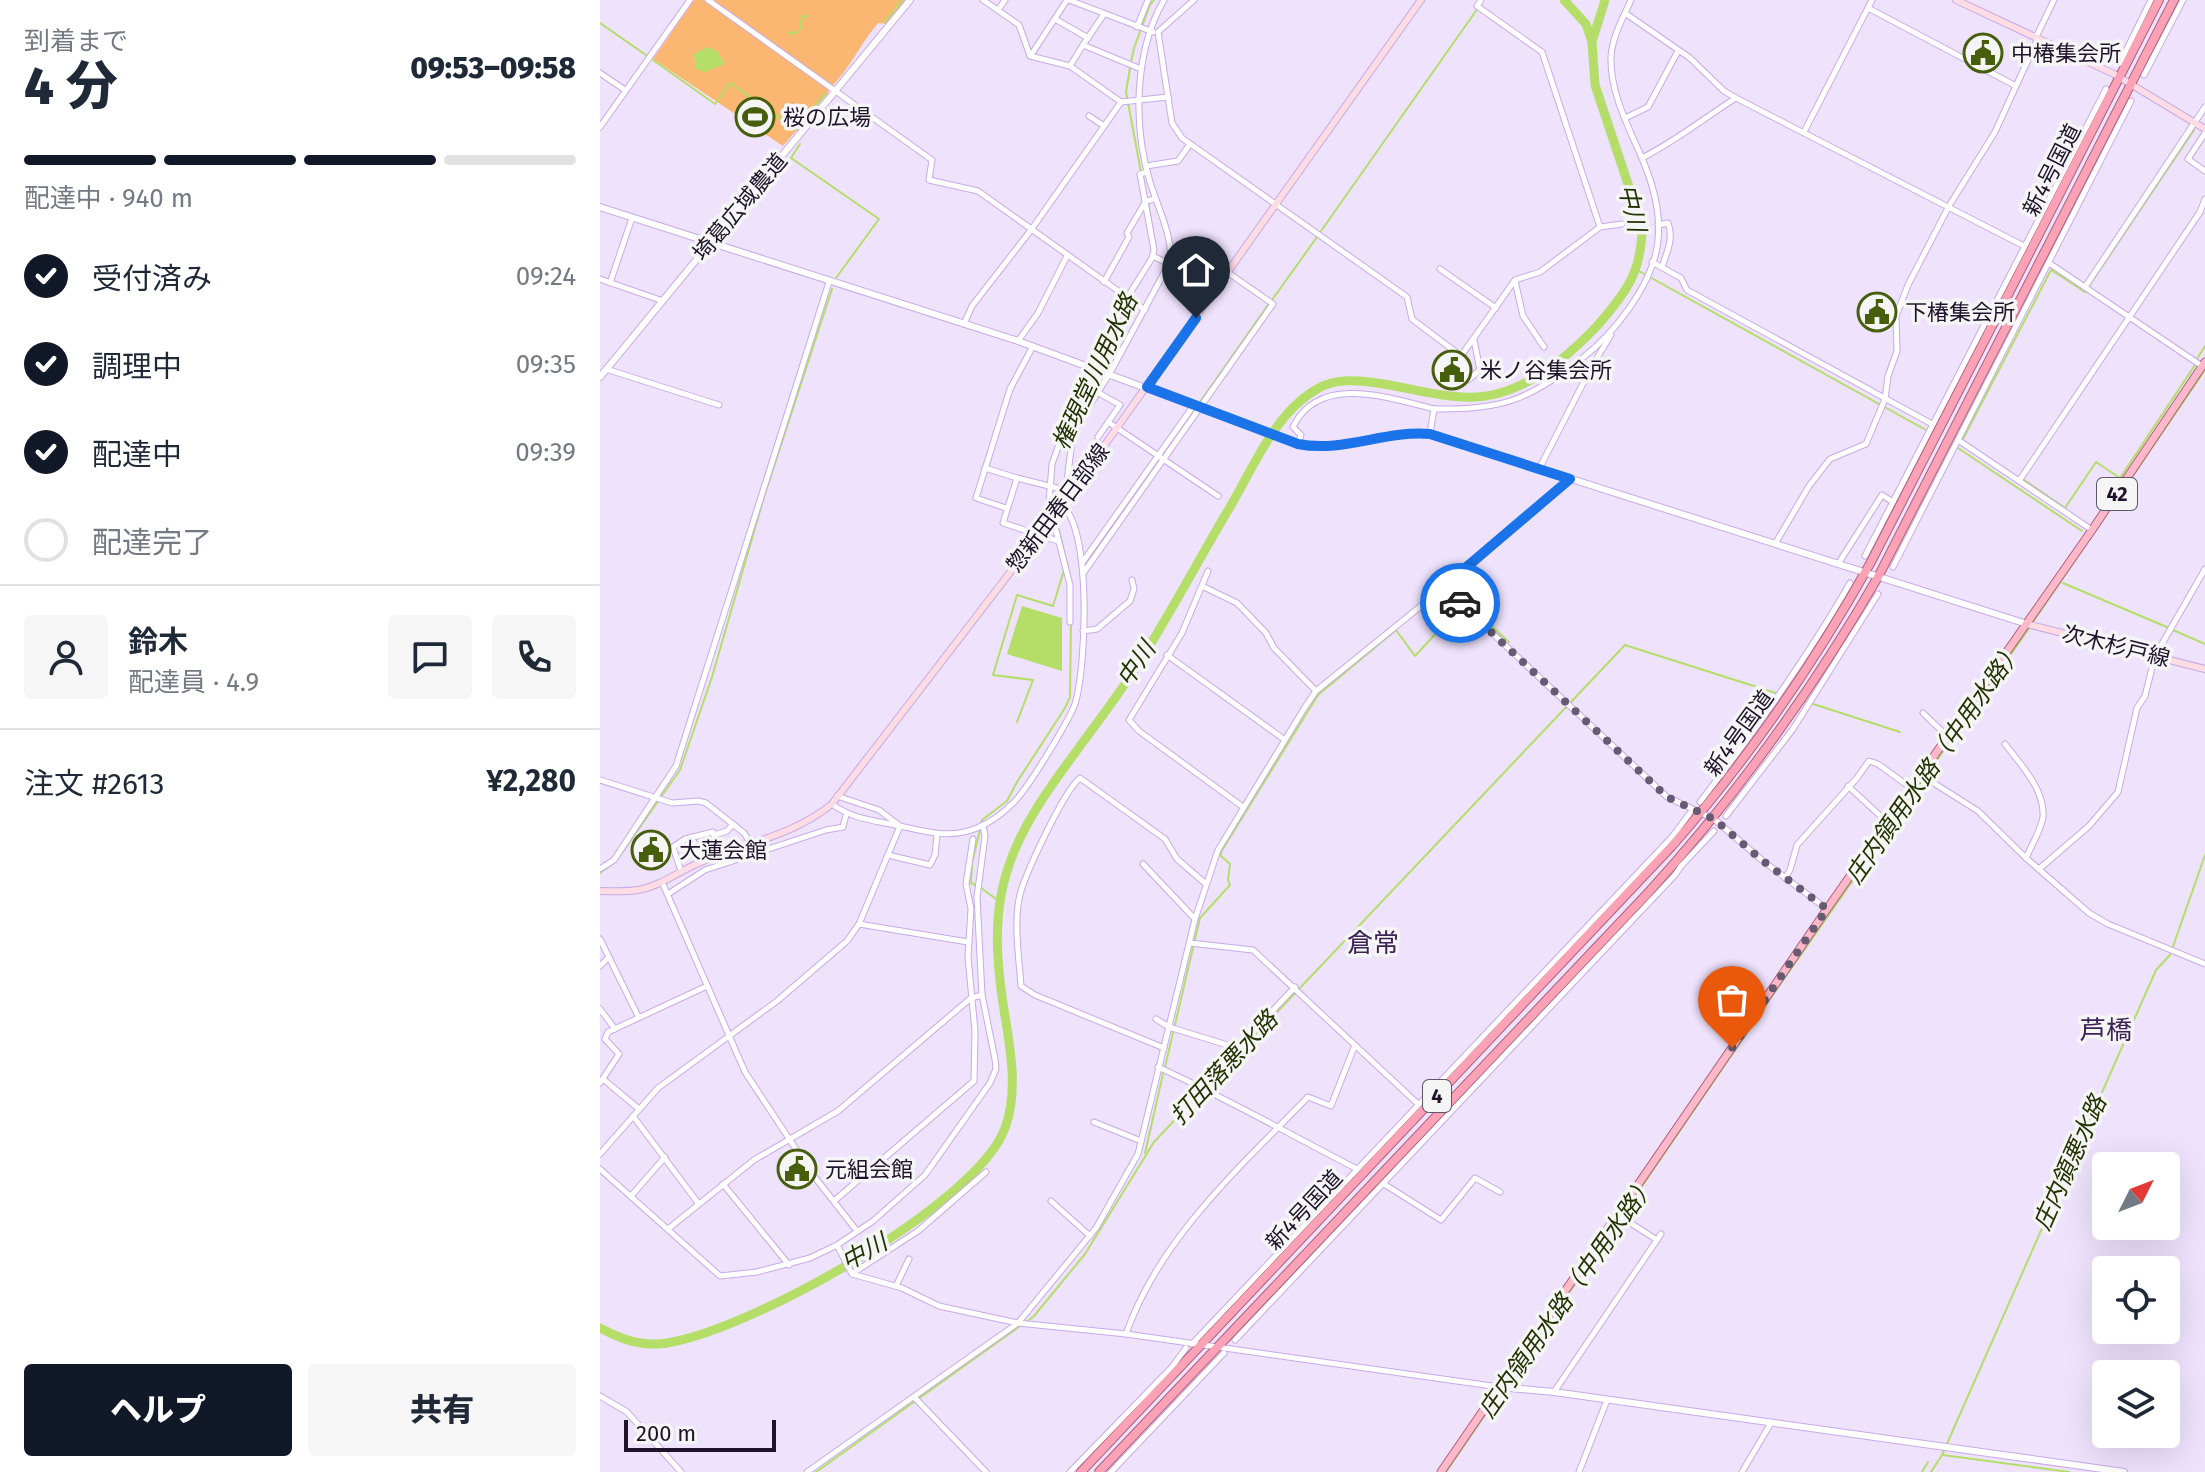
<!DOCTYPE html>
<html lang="ja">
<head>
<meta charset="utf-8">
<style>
  :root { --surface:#fff; --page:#f6f6f7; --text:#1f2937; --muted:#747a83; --line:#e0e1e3; --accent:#111827 }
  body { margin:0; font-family:"Fira Sans","Noto Sans JP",sans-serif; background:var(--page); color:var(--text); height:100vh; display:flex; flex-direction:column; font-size:30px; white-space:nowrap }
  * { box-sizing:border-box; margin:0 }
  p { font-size:26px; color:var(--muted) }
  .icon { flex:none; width:44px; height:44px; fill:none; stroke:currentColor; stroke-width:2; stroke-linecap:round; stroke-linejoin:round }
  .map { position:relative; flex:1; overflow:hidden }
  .side { display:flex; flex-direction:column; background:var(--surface); width:600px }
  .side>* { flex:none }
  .needle { width:52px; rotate:48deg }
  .tools { position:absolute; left:1492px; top:1152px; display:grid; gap:16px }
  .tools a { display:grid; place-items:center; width:88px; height:88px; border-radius:8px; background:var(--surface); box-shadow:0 8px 32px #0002; font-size:40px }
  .scale { position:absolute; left:24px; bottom:20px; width:152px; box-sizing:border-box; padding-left:8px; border:4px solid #1e132a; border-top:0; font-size:22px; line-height:28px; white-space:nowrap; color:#1e132a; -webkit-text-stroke:6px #f5f5f5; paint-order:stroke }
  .pin { position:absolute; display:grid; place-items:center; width:68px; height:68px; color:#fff; margin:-82px -34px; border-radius:50% 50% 50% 0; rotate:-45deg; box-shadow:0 0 8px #0007 }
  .pin .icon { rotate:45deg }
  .courier { position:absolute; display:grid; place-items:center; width:80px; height:80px; margin:-40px; border:6px solid #1a73e8; border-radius:50%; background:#fff; color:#222; box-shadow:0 2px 10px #0007 }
  .headline em { font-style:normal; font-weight:800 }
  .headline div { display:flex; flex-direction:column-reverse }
  .headline { display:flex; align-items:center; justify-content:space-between; height:136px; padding:0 24px }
  h1 { font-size:52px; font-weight:800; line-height:60px }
  .bar { display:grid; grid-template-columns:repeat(4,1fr); gap:12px 8px; align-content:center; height:96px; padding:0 24px }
  .bar i { height:10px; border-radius:6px; background:var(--line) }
  .bar .current { background:var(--accent) }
  .bar p { grid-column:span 4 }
  .line { display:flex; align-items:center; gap:20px; padding:0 24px; border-top:2px solid var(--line) }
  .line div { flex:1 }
  .round { display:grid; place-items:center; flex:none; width:84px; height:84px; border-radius:8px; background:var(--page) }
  ol { padding:0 24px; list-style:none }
  li { display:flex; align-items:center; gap:24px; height:88px }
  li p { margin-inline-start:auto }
  li .icon { padding:8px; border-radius:50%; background:var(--accent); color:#fff; stroke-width:4 }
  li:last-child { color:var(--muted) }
  li i { width:44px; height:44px; border:4px solid var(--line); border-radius:50% }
  .action { display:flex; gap:16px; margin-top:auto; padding:16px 24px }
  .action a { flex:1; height:92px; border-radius:8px; background:var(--accent); color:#fff; font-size:32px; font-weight:800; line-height:92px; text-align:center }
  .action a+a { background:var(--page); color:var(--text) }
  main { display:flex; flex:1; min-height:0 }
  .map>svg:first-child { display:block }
  .green { fill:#fbb771 }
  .water { fill:#b4de68 }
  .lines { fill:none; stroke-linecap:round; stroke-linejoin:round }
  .stream { stroke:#b4de68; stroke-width:2 }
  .river { stroke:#b4de68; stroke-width:9 }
  .minor-casing { stroke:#c8aae9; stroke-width:7 }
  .tertiary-casing { stroke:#c8aae9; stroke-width:8 }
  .secondary-casing { stroke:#c8aae9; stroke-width:8 }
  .primary-casing { stroke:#ae617a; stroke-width:9 }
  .trunk-casing { stroke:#ae617a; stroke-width:10 }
  .minor { stroke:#fff; stroke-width:5 }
  .tertiary { stroke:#fff; stroke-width:6 }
  .secondary { stroke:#fedce4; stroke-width:6 }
  .primary { stroke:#fdb9c9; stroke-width:7 }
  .trunk { stroke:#fca2b7; stroke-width:8 }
  .done { stroke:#675b74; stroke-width:8; stroke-dasharray:0 14.4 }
  .route { stroke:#1a73e8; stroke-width:10 }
  .labels { text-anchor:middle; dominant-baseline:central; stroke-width:7; stroke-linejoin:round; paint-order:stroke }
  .shield { fill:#f5f5f5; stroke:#5e5767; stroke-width:2 }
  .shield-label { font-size:20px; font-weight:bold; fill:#1e132a }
  .poi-label { font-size:22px; fill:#1e132a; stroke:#f5f5f5; text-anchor:start }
  .street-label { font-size:22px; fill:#1e132a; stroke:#f5f5f5 }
  .water-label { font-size:24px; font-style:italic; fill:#233201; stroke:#f5f5f5 }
  .quarter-label { font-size:26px; fill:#3d2256; stroke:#f5f5f5 }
</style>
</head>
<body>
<main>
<section class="side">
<div class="headline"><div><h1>4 分</h1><p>到着まで</p></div><em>09:53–09:58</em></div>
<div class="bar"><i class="current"></i><i class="current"></i><i class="current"></i><i></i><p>配達中 · 940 m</p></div>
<ol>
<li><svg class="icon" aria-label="check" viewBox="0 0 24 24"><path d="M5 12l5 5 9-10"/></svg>受付済み<p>09:24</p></li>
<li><svg class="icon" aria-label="check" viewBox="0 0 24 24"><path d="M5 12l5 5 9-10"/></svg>調理中<p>09:35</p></li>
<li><svg class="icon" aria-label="check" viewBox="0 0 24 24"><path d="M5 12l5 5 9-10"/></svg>配達中<p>09:39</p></li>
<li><i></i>配達完了</li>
</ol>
<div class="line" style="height:144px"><a class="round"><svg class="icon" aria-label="person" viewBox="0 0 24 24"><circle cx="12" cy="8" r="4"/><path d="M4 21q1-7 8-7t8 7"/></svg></a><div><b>鈴木</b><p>配達員 · 4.9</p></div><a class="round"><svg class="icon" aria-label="chat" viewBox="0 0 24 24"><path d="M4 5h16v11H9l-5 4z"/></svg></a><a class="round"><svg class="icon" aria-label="phone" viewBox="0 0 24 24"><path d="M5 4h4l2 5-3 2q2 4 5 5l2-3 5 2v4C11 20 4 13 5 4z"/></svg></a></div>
<div class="line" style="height:104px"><div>注文 #2613</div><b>¥2,280</b></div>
<div class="action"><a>ヘルプ</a><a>共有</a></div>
</section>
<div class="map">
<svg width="1605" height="1472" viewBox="0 0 1605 1472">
  <rect width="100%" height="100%" fill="#eee2fd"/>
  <path class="green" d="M94 0H306L286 24 278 23C260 44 248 72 228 90V93L183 146 53 59Z"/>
  <g class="water">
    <polygon points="107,47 117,51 125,64 105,72 96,69 94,54"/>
    <polygon points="422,606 462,618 462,671 407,654"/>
  </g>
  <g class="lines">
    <g class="stream">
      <polyline points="285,22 302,0"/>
      <polyline points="0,23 46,55"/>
      <polyline points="200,29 202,16 208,16"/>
      <polyline points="189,32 194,34 198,31"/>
      <polyline points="53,60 115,104 130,83 197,130"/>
      <polyline points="531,62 534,48 550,5 554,0"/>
      <polyline points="530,68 526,92 541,172"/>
      <polyline points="196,129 225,94"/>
      <polyline points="200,144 191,158 279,219 236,278"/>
      <polyline points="548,202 556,250"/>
      <polyline points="721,231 878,8"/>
      <polyline points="1037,270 1326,430"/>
      <polyline points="1489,286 1594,130"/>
      <polyline points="672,300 717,237"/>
      <polyline points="1597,359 1605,346"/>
      <polyline points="598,405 668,305"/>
      <polyline points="1363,439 1451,270 1485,292"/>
      <polyline points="1358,448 1482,531"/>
      <polyline points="1424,480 1465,508 1496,462 1520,478 1595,365"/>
      <polyline points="458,527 468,567"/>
      <polyline points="488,561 595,410"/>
      <polyline points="1463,583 1569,628"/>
      <polyline points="1433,622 1605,370"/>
      <polyline points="1573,630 1605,644"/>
      <polyline points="1204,701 1300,732"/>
      <polyline points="417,722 433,680 393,675 417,595 453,606 464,570"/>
      <polyline points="381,824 382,820 407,801 417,782 465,708 470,697 471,621"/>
      <polyline points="19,857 80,770 112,677 164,497 232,289"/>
      <polyline points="0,873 12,864"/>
      <polyline points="375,885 371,883 372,863 380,830"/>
      <polyline points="381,888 399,901"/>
      <polyline points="565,1067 600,918 630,885 628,880 630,864 621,856 621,852 718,695 796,630 815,656 865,602 909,642"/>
      <polyline points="545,1153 563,1074"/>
      <polyline points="425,1323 434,1316 485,1254 554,1142 1025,645 1179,694"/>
      <polyline points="906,1385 1170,999 1430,627"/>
      <polyline points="1343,1455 1469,1472"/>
      <polyline points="216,1472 420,1326"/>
      <polyline points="846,1472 902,1390"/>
      <polyline points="1322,1472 1328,1462"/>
      <polyline points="1331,1472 1342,1455 1556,970 1570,955 1605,855"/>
    </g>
    <g class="river">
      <polyline points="964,0 986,24 992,42"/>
      <path d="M0 1328C19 1338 36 1345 58 1344 138 1338 378 1205 405 1128 418 1093 411 1052 405 1016 389 920 395 866 452 785 483 740 519 697 547 650 576 603 602 554 630 507 654 466 675 413 717 389 735 378 757 380 777 383 806 387 834 396 863 397 915 401 963 362 997 326 1026 293 1042 272 1042 226L995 85 992 42 1005 0"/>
    </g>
    <g class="minor-casing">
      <g id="minor">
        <polyline points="108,0 332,160 329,180 378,191 545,310"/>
        <polyline points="383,0 419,25 430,56 470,66 483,45 541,69"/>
        <polyline points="469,0 553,32"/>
        <polyline points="594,0 558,32 572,123 582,138 807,297 812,319 861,356"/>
        <polyline points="881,0 877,6 942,52 1000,227"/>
        <polyline points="1268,8 1416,86"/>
        <polyline points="398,10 405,0"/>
        <polyline points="1025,13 1090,58 1124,91 1136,98 1424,246"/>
        <polyline points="455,19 488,38"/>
        <polyline points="537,27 548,0"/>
        <polyline points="1436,37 1454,0"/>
        <polyline points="483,45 504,14"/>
        <polyline points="431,55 467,0"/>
        <polyline points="1520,63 1551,0"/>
        <polyline points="470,66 521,102"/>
        <polyline points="0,73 25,90"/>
        <polyline points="1544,75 1583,0"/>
        <polyline points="489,116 504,126"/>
        <polyline points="1025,118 1048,107 1078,51"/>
        <polyline points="0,127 90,0"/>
        <polyline points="1204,132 1272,0"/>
        <polyline points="1605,133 1588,159 1605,171"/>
        <path d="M1042 158C1076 141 1104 118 1136 98"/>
        <polyline points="546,166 578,161 590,144"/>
        <path d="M1058 225 1068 223C1074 238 1067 252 1062 267"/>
        <polyline points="553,256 569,264"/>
        <polyline points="1052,262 1081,278 1087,290 1332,424"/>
        <polyline points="1449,263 1602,366"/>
        <polyline points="840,269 896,308"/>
        <polyline points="0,279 63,301"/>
        <polyline points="915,281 923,316 944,347"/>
        <polyline points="504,282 529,237 527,233 546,201 555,199"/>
        <polyline points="10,283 32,218"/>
        <polyline points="1485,287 1605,107"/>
        <polyline points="527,298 552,258 554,250 540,174 547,172"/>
        <polyline points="364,324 372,306 431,230 521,102 568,97"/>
        <polyline points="418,341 438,313 467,256"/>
        <polyline points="6,369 119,405"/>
        <polyline points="498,369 526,297"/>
        <polyline points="859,379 861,356 915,280 940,272 1000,227 1022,224"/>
        <polyline points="868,380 880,370 874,340"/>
        <polyline points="497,392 520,405 498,437"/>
        <polyline points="508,422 618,496"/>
        <path d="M830 434 834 409C901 410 927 401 980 360 1014 334 1054 284 1058 240 1061 212 1052 181 1041 156 1028 126 1010 92 1011 57 1012 37 1023 18 1031 0"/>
        <polyline points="1358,440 1492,530"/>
        <path d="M698 444 701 435 693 427C719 373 790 398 834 409"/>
        <polyline points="385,468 417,478"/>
        <polyline points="939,469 992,366 1011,335"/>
        <polyline points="1419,481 1600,212 1605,199"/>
        <path d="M474 487 467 481 472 441 478 424 510 373 571 260C571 232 558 208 550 182 533 126 534 52 564 0"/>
        <polyline points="406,508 376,498 410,389 433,346"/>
        <polyline points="458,541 403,523 417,478 465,490 467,481"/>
        <polyline points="1175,544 1209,486 1230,459 1266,444 1285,399 1288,376 1297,351 1296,316 1308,285 1349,206 1395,132 1438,38"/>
        <polyline points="1265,556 1506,89"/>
        <polyline points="482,563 594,405"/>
        <polyline points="1238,564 1282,495 1293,502"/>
        <polyline points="1293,567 1531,101"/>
        <polyline points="608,571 582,633 529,720 539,731 643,807"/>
        <polyline points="484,572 673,304 607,258 594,276 571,260"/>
        <polyline points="604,587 637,603 666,633 674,648 716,691"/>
        <polyline points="843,587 1067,797 1114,819 1163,861 1227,909"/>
        <polyline points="470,622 470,585 449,503 452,464 468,419 496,370"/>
        <polyline points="483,631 497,629 530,601 534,589 532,580"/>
        <polyline points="567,655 685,740"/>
        <polyline points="1323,713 1348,737"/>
        <path d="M1405 744C1420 764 1445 789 1443 817 1441 830 1431 846 1426 858"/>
        <polyline points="1321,775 1378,811 1426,858 1489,913 1508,924 1605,964"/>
        <polyline points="0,780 72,803 98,801 106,803 144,833 151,844"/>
        <polyline points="1248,786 1288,823"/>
        <path d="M1100 802C1154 732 1206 660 1250 583"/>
        <path d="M232 804C254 820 274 820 300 826 327 832 350 839 377 828 389 823 403 813 412 804 426 792 471 718 476 701 486 662 492 531 462 505"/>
        <polyline points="1126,816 1193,729 1278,594"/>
        <polyline points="114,835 127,831 133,824"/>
        <polyline points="91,837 104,861"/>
        <polyline points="288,855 330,865 335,855 337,835"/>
        <polyline points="543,864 595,919"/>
        <polyline points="0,869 14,860 76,766 229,282"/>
        <polyline points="1439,869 1489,826 1518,792 1537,708 1545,696 1555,656 1605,569"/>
        <polyline points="81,871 73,847 85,839 113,832 121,855"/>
        <polyline points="1185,878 1190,870 1197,845 1257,778 1269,761 1278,764 1311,788"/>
        <polyline points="62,882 145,1072 213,1175 257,1231"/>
        <polyline points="68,894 105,870 226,830 243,827 246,815"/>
        <polyline points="259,924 368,942"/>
        <polyline points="0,939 38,1016"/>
        <polyline points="590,943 653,950 818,1104"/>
        <polyline points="0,966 9,957"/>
        <polyline points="0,1009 15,1029"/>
        <polyline points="556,1019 569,1027 637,1048 695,987"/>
        <path d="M564 1048 435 995 421 986C419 957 414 927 419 899 423 877 464 791 480 778L565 839 577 859 606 884"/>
        <path d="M558 1067C626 1098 691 1135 757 1169"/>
        <polyline points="3,1079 39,1109"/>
        <polyline points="0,1083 19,1054 5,1039 8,1032 107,986"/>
        <polyline points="33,1116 98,1203"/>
        <polyline points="494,1122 541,1141"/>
        <polyline points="0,1154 58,1088 177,1001 247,941 259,924 300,826 279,810 237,796"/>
        <polyline points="0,1169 120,1276 157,1272 210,1258 237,1245 273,1221 325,1175 390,1083 396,1069 395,1059 382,995 377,897 385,836 383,825"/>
        <polyline points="123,1184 189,1265"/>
        <polyline points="784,1184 841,1220 875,1178 900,1192"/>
        <polyline points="31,1196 65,1157"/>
        <polyline points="234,1201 374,1081 375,1031 368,957 371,909 366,884 373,839"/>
        <polyline points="451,1201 490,1236"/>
        <polyline points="1018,1215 1057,1240"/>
        <polyline points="68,1229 154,1160 238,1111 371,998 382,995"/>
        <polyline points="237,1245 252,1274 302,1288 339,1306 418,1323 526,1334 899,1387"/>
        <polyline points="253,1273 318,1231 386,1172"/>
        <polyline points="296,1286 309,1259"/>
        <path d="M526 1334C559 1239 640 1167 708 1097L731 1106 755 1045"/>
        <polyline points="635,1340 1075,875 1081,866 1114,831"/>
        <polyline points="592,1344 1072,837 1090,813"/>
        <polyline points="954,1392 1061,1234"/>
        <polyline points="0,1396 27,1412 81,1472"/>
        <polyline points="314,1397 386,1472"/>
        <polyline points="207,1472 418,1323 496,1228 538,1154 595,919 618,850 705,707 716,691 874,563 970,479"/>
        <polyline points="470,1472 572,1367 586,1348"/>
        <polyline points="511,1472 624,1353"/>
        <polyline points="979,1472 1007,1400"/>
        <polyline points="1142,1472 1171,1423"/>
      </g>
    </g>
    <g class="tertiary-casing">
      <g id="tertiary">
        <path d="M0 207 418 341 698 444C743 453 785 430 830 434L1427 624"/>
        <polyline points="0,377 310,0"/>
        <polyline points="899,1387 954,1392 1524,1472"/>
      </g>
    </g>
    <g class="secondary-casing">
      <g id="secondary">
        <polyline points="1356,0 1514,74 1605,129"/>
        <polyline points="1427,624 1605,669"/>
        <path d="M0 891C13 891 25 892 38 890 61 886 79 871 101 862 145 843 193 836 232 804L462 505 821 0"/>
      </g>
    </g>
    <g class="primary-casing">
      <polyline id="primary" points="841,1472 1227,909 1492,530 1605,362"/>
    </g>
    <g class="trunk-casing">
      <g id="trunk">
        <path d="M481 1472 1072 846C1149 758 1214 664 1271 562L1559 0"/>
        <path d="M499 1472 1048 893C1137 795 1212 691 1278 577L1574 0"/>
      </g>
    </g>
    <use href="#minor" class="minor"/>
    <use href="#tertiary" class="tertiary"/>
    <use href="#secondary" class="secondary"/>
    <use href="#primary" class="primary"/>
    <use href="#trunk" class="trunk"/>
  </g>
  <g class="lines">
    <polyline class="done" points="860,603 1067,797 1114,819 1163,861 1227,909 1132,1048"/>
    <path class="route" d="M596 318 547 387 698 444C743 453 785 430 830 434L970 479 843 587 860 603"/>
  </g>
  <defs>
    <g id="civic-ring" transform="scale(2)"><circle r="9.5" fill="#f5f5f5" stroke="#475f0d" stroke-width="1.5"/><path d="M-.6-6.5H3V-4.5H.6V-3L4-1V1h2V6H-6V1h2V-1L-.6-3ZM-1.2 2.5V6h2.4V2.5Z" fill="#475f0d"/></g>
    <g id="stadium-ring" transform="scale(2)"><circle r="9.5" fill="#f5f5f5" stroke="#475f0d" stroke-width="1.5"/><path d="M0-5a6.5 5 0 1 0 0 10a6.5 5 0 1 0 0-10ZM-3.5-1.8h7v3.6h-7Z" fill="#475f0d"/></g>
  </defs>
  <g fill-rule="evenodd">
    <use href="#civic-ring" x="1383" y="53"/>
    <use href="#stadium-ring" x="155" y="117"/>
    <use href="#civic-ring" x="1277" y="312"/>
    <use href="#civic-ring" x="852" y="370"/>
    <use href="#civic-ring" x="51" y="850"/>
    <use href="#civic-ring" x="197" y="1169"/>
  </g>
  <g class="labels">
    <g class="shield">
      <rect x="1497" y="478" width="40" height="32" rx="6"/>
      <rect x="823" y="1080" width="28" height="32" rx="6"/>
    </g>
    <g class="shield-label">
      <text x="1517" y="494">42</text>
      <text x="837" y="1096">4</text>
    </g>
    <g class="poi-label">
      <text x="1411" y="53">中椿集会所</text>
      <text x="183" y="117">桜の広場</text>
      <text x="1305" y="312">下椿集会所</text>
      <text x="880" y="370">米ノ谷集会所</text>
      <text x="79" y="850">大蓮会館</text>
      <text x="225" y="1169">元組会館</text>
    </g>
    <g class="street-label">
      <text transform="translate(1452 170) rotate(-63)">新4号国道</text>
      <text transform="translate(140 207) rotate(-50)">埼葛広域農道</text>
      <text transform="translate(458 508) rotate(-53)">惣新田春日部線</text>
      <text transform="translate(1516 646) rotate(14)">次木杉戸線</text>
      <text transform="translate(1139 733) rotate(-54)">新4号国道</text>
      <text transform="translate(704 1210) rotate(-47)">新4号国道</text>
    </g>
    <g class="water-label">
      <text transform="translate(1032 208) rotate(77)">中川</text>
      <text transform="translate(495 372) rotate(-65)">権現堂川用水路</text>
      <text transform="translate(536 664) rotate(-56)">中川</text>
      <text transform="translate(1334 763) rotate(-55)">庄内領用水路（中用水路）</text>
      <text transform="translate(624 1068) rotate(-47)">打田落悪水路</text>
      <text transform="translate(1470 1163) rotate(-66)">庄内領悪水路</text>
      <text transform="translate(264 1252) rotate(-29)">中川</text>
      <text transform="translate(967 1297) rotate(-55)">庄内領用水路（中用水路）</text>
    </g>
    <g class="quarter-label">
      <text x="773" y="943">倉常</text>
      <text x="1506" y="1030">芦橋</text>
    </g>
  </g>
</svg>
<div class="tools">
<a><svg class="needle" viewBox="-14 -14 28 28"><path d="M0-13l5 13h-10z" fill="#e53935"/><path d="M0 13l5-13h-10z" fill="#747a83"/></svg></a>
<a><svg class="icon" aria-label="locate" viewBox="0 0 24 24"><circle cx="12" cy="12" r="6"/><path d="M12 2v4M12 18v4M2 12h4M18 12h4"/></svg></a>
<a><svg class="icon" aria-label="layers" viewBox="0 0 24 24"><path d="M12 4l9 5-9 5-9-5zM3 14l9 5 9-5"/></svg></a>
</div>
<div class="scale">200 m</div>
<div class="pin" style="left:1132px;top:1048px;background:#ea580c"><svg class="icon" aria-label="bag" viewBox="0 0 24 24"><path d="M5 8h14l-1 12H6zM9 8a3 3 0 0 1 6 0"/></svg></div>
<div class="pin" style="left:596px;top:318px;background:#1f2937"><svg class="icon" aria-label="home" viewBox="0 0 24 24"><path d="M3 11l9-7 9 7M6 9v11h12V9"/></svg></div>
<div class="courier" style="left:860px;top:603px"><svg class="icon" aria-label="car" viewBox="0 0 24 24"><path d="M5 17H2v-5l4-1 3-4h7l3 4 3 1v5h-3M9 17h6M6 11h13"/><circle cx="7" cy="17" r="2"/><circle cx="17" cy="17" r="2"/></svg></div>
</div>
</main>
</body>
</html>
